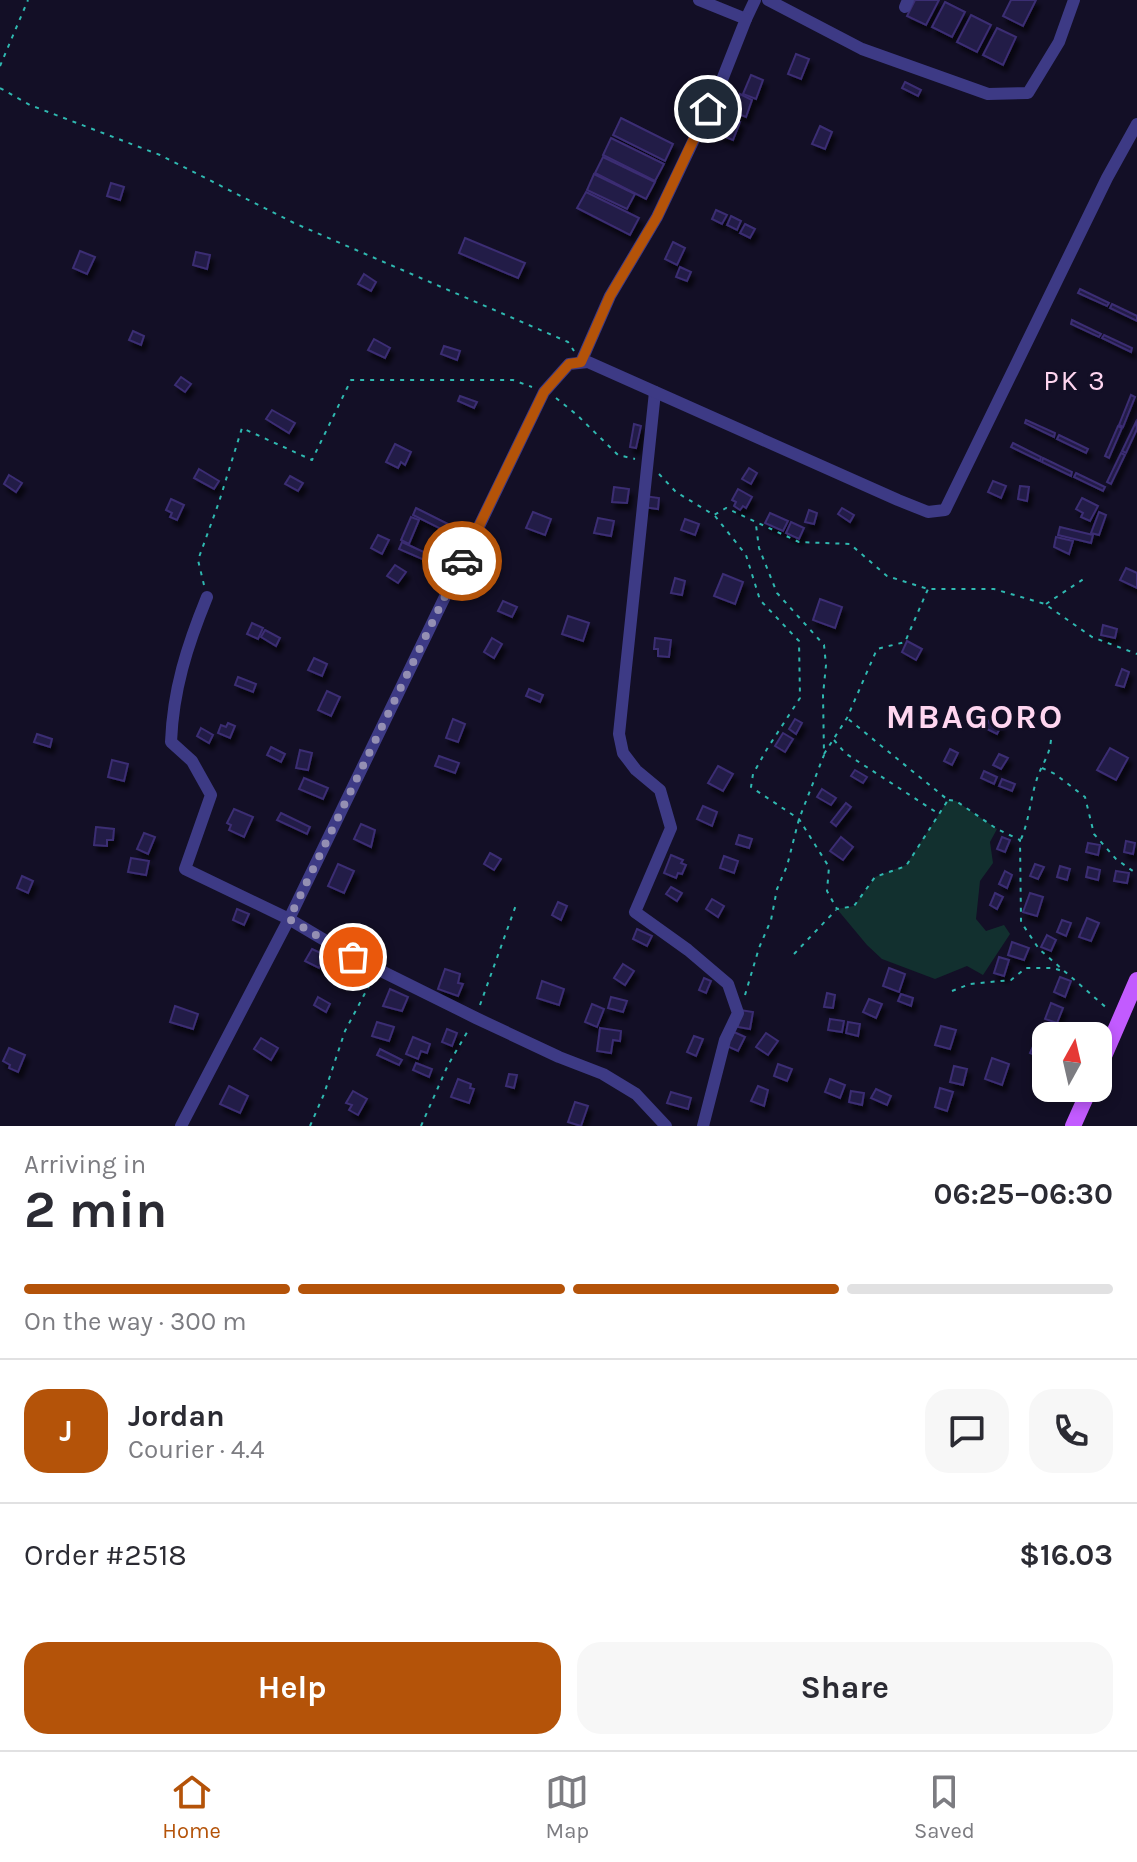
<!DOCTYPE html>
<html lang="en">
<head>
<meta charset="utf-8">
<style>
  :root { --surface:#fff; --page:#f7f7f7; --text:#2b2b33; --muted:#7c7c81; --line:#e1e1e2; --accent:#b45309 }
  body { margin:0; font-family:Karla,sans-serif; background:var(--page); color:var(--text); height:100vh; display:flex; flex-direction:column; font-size:30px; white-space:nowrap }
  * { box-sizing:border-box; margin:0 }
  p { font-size:26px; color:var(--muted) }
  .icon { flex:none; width:44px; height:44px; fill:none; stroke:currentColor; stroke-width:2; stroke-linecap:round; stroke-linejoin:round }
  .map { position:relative; height:1126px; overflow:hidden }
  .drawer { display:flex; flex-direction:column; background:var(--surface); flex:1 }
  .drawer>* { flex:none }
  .needle { width:52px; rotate:8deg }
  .controls { position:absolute; left:1032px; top:1022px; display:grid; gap:16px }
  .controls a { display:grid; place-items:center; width:80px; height:80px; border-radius:16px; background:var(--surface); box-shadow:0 4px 12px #0003; font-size:40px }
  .pin { position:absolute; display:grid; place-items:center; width:68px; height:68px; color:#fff; margin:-34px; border:4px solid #fff; border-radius:50%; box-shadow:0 2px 8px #0007 }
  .courier { position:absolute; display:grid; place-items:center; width:80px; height:80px; margin:-40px; border:6px solid #b45309; border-radius:50%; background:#fff; color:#222; box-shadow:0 2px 10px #0007 }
  .summary em { font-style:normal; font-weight:700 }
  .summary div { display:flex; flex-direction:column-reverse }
  .summary { display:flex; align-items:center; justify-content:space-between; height:136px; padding:0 24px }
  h1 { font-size:52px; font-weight:700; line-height:60px }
  .bar { display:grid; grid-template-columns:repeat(4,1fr); gap:12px 8px; align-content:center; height:96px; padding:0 24px }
  .bar i { height:10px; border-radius:6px; background:var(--line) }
  .bar .on { background:var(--accent) }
  .bar p { grid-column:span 4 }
  .line { display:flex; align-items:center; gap:20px; padding:0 24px; border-top:2px solid var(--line) }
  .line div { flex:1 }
  .round { display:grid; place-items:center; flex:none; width:84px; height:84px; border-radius:24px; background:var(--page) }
  .cta { display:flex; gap:16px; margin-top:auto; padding:16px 24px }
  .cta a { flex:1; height:92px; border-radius:24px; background:var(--accent); color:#fff; font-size:32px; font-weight:700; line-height:92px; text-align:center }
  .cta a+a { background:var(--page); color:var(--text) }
  .tab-bar { display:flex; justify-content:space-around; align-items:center; height:112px; border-top:2px solid var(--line); background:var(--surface); font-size:22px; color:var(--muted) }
  .tab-bar a { display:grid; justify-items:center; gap:4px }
  .tab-bar .on { color:var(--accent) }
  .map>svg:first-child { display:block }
  .green { fill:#12302f }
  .building { fill:#241b47; stroke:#3b2d73; stroke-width:2; filter:url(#shadow) }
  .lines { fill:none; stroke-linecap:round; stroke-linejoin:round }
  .path { stroke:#2fb8b0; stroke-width:2; stroke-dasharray:4 6; stroke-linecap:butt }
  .minor { stroke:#3d3a85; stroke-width:12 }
  .major { stroke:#c25bff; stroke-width:16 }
  .done { stroke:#948fb3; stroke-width:8; stroke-dasharray:0 14.4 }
  .route { stroke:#b45309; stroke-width:10 }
  .labels { text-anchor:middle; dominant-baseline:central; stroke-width:6; stroke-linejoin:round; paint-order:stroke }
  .neighbourhood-label { font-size:28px; letter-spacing:2px; fill:#ffd6f0; stroke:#130f26 }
  .district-label { font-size:34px; font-weight:bold; letter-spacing:2px; fill:#ffd6f0; stroke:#130f26 }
</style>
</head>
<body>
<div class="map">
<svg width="1137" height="1126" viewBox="0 0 1137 1126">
  <defs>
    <filter id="shadow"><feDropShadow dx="3.5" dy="6" stdDeviation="2" flood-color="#0009"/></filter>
  </defs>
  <rect width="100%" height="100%" fill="#130f26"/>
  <polygon class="green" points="948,800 956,801 997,829 990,842 993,863 980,881 976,919 986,931 1004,925 1010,934 983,975 967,966 935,979 882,959 867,945 837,909 854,906 875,877 906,865"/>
  <g class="building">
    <polygon points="915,0 939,0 926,25 907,16"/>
    <polygon points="1011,0 1036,0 1023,26 1003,16"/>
    <polygon points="945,2 965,12 952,37 932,27"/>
    <polygon points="971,15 991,25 977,52 957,42"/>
    <polygon points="997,28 1016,37 1003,65 983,55"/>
    <polygon points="796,54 809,59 801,79 788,74"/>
    <polygon points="751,75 763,80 756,99 743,94"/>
    <polygon points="905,82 921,90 918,96 902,88"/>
    <polygon points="740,94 752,100 746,117 733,112"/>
    <polygon points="728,117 740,122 733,140 720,135"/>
    <polygon points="621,118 673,144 665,161 613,135"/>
    <polygon points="820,126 832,132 825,149 812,144"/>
    <polygon points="611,138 664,164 655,181 603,155"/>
    <polygon points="603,157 655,182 646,199 595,173"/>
    <polygon points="594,174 635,194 627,209 587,190"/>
    <polygon points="111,183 124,187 120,200 107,196"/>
    <polygon points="586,192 639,218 630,235 577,208"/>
    <polygon points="716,210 727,215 722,224 712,219"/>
    <polygon points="731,216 741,221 737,230 727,225"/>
    <polygon points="745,224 755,229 750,238 740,233"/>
    <polygon points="465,238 525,263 518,278 459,253"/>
    <polygon points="673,242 685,248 677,265 665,259"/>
    <polygon points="80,251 95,257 87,274 73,268"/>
    <polygon points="196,252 210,255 207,269 193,265"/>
    <polygon points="680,267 691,272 687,281 676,277"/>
    <polygon points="364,274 376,282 371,291 358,284"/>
    <polygon points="1080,289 1109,303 1107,306 1078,293"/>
    <polygon points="1112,304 1137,316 1137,321 1110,308"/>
    <polygon points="1072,320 1101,334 1099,337 1071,324"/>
    <polygon points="133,331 144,336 141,345 129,340"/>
    <polygon points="1104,335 1132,348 1131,352 1102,338"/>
    <polygon points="374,339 390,348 385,358 368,350"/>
    <polygon points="444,346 460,351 457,360 441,354"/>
    <polygon points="181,377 191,384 185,392 175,385"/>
    <polygon points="1131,395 1135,397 1123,427 1119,425"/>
    <polygon points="460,396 477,402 474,408 458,401"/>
    <polygon points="272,410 295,423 289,433 266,419"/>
    <polygon points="1026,420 1055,433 1054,437 1025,423"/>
    <polygon points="1136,422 1137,429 1126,453 1122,451"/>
    <polygon points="634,424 641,426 636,448 630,447"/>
    <polygon points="1118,426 1122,428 1109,458 1105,456"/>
    <polygon points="1059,435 1088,449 1086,453 1057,439"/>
    <polygon points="1013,443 1041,457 1040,461 1011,447"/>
    <polygon points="395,444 411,452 405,465 401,462 398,468 386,462"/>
    <polygon points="1121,453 1125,455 1111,484 1107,482"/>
    <polygon points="1043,458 1072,472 1071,476 1042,462"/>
    <polygon points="749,468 757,473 751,484 742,479"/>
    <polygon points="199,469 219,481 214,489 194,478"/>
    <polygon points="1076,473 1105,487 1103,491 1074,477"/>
    <polygon points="9,475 22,483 16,492 4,484"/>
    <polygon points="290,476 303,483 298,491 285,484"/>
    <polygon points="993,481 1006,486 1001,498 988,492"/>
    <polygon points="1020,486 1029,487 1027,501 1018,499"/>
    <polygon points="614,487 629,489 627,503 612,502"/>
    <polygon points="738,489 752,497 746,508 743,506 740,510 734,506 736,502 732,500"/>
    <polygon points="644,496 659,498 658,509 643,507"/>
    <polygon points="1082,498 1098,506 1090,521 1081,517 1083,513 1076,509"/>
    <polygon points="171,499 184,505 177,520 170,517 172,513 166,510"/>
    <polygon points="416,508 454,527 451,534 413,515"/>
    <polygon points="842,508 854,515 850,522 838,514"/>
    <polygon points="809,510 817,513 814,524 805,522"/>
    <polygon points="533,512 551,519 545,535 526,528"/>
    <polygon points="1099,512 1106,515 1099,535 1091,533"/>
    <polygon points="770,513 788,521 783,531 765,523"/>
    <polygon points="411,517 419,520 409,544 401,540"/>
    <polygon points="598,518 614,521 611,536 594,533"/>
    <polygon points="685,519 699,524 695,535 681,530"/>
    <polygon points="791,522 804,528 799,539 786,533"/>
    <polygon points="1060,527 1093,535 1091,543 1058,535"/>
    <polygon points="378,535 389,540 382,554 371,548"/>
    <polygon points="1056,537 1073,541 1069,554 1054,547"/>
    <polygon points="402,542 439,559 436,565 399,549"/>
    <polygon points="395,565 406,572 398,583 387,576"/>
    <polygon points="1126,568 1137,573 1137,588 1120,580"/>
    <polygon points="723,574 743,582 735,604 714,596"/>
    <polygon points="675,578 685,581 682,595 671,593"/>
    <polygon points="820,599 842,607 835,628 813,620"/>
    <polygon points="503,601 517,607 512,617 498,611"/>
    <polygon points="568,616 589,623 583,641 562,634"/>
    <polygon points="252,623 263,628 258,639 247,634"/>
    <polygon points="1103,625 1117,629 1115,638 1101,635"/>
    <polygon points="265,630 280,638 276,646 261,637"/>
    <polygon points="492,638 502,644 494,658 484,652"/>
    <polygon points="655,638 671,640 669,657 658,656 658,649 654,649"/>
    <polygon points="907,641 922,649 916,660 902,652"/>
    <polygon points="314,658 327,664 322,676 308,670"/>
    <polygon points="1122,669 1129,672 1124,687 1116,685"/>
    <polygon points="238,677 256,684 253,692 235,685"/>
    <polygon points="529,689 543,695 540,702 526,696"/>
    <polygon points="327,691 340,697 331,716 318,710"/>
    <polygon points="453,719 465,724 458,742 446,738"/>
    <polygon points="795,719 802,723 796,734 789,729"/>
    <polygon points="990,719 1001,726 997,734 985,728"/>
    <polygon points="228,723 235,726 230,738 218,733 221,725 226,727"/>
    <polygon points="201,728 213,735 209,743 197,736"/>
    <polygon points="783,733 793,739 785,752 775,746"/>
    <polygon points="37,734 52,739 50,747 34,742"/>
    <polygon points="271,747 285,754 281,762 267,755"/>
    <polygon points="1110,748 1128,758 1116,780 1097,770"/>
    <polygon points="950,749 958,753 952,765 944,761"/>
    <polygon points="300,750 312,753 308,770 296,768"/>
    <polygon points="999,754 1008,758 1001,769 993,765"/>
    <polygon points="439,756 459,763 455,773 435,766"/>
    <polygon points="112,760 128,764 124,781 108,777"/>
    <polygon points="718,766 733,774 723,791 708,783"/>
    <polygon points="855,770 867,777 863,783 851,776"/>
    <polygon points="984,771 997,777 994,784 981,778"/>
    <polygon points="304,778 328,788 323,799 299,789"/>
    <polygon points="1002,779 1015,784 1012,791 999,786"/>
    <polygon points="822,789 836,798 831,805 817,797"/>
    <polygon points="846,803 851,807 836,826 831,822"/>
    <polygon points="703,806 717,812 712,826 697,819"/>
    <polygon points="234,809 253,817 244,837 229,830 231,825 227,823"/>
    <polygon points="281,813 310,827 307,834 277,820"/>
    <polygon points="361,824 375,830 371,847 354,839"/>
    <polygon points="96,827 114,829 113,840 107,840 107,846 94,845"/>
    <polygon points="144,833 155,837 148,854 137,849"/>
    <polygon points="739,835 752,839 749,848 736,844"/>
    <polygon points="841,837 853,847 843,860 830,851"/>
    <polygon points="1002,837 1010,840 1005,852 997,849"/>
    <polygon points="1126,841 1135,843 1133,854 1124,852"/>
    <polygon points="1088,843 1100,845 1098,855 1086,852"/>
    <polygon points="490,853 501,859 494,870 484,864"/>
    <polygon points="671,855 683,860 681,863 686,865 682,874 678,873 676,878 664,873"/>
    <polygon points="724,856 738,861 734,873 720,868"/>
    <polygon points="131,858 149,861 146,875 128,872"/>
    <polygon points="338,864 354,871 344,893 328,886"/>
    <polygon points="1035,864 1044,867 1038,879 1030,876"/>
    <polygon points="1060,866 1070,869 1067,880 1057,877"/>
    <polygon points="1088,867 1100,870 1098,880 1086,877"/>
    <polygon points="1005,871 1012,875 1007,888 999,884"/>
    <polygon points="1116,871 1129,873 1127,883 1114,881"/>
    <polygon points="22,876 33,881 28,893 17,888"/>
    <polygon points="671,887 682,893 677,901 666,894"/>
    <polygon points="995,893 1003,897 997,909 990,905"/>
    <polygon points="1030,893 1043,897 1037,916 1023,912"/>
    <polygon points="712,899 724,906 718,917 706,909"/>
    <polygon points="558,902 567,906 561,920 552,915"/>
    <polygon points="237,909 249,914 244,925 233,920"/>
    <polygon points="1087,918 1099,923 1091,941 1079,937"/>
    <polygon points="1062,920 1071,923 1066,936 1057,932"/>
    <polygon points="637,929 652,936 647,946 633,939"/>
    <polygon points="1047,935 1056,940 1051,951 1041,947"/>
    <polygon points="1012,942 1029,948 1024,960 1008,955"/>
    <polygon points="312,949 325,955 319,968 305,961"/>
    <polygon points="999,957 1009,960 1004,976 994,973"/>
    <polygon points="623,964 634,971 625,985 614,978"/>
    <polygon points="889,968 905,974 899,992 883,986"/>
    <polygon points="445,969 460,974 458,983 463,984 458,996 438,989"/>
    <polygon points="1060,977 1071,981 1065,997 1054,992"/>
    <polygon points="704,978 711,981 706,993 699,990"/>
    <polygon points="542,981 564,989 559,1005 537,998"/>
    <polygon points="390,989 408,997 402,1011 383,1006"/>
    <polygon points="827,993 835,995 833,1008 824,1007"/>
    <polygon points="901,994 913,998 911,1006 898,1001"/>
    <polygon points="318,997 330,1004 326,1012 314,1005"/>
    <polygon points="611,997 627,1001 623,1012 608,1008"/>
    <polygon points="869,999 882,1004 876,1018 863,1012"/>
    <polygon points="1051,1003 1063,1008 1057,1023 1045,1019"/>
    <polygon points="592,1004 604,1009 597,1027 585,1022"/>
    <polygon points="175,1006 198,1014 193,1029 170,1022"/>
    <polygon points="740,1010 753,1012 750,1029 738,1027"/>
    <polygon points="830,1019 844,1021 842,1032 828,1030"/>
    <polygon points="377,1022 394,1027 389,1041 372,1036"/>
    <polygon points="848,1022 860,1024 858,1036 846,1033"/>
    <polygon points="941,1026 956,1030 950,1049 935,1045"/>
    <polygon points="600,1028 621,1031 620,1041 613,1040 611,1053 597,1051"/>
    <polygon points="447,1029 457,1033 452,1046 442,1042"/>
    <polygon points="734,1032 745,1037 738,1051 727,1046"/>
    <polygon points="766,1033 778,1041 768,1055 756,1047"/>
    <polygon points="694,1036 703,1039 696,1056 687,1052"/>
    <polygon points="413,1037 430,1044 427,1053 421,1051 418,1059 406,1054"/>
    <polygon points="261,1038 278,1048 271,1060 254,1049"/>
    <polygon points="1037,1038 1046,1041 1042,1058 1030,1053"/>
    <polygon points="9,1048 25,1055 18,1072 9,1068 10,1065 3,1061"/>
    <polygon points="380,1049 402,1060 399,1065 377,1055"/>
    <polygon points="992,1058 1009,1064 1002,1085 985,1079"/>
    <polygon points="416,1063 432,1069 429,1077 413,1070"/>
    <polygon points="778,1064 792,1069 787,1081 774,1076"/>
    <polygon points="954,1066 967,1069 963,1085 950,1082"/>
    <polygon points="509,1074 517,1075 514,1088 506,1086"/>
    <polygon points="458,1079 471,1084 470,1088 474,1089 469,1103 451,1097"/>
    <polygon points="830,1079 845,1085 840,1098 825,1092"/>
    <polygon points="229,1086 248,1096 240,1113 220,1104"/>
    <polygon points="758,1086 768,1090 764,1106 751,1101"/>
    <polygon points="940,1088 953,1092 947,1111 935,1107"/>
    <polygon points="876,1089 891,1096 887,1105 871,1098"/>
    <polygon points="353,1091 367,1099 358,1115 349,1110 352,1105 346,1103"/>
    <polygon points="851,1091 864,1093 862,1105 849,1102"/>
    <polygon points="671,1092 691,1098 688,1109 667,1103"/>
    <polygon points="575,1102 588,1106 581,1126 568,1122"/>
  </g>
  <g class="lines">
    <g class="path">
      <polyline points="0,66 28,0"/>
      <polyline points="0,88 30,105 160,155 294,223 568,342 574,351"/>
      <polyline points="556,398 577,415 618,455 635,459"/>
      <polyline points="659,474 676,492 714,515 726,508 799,542 850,544 887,576 928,589 994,589 1045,604 1092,637 1137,654"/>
      <polyline points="715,516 746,555 760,600 799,641 800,698 767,749 753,774 751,787 799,819 829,867 827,891 837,909 854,906 875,877 906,866 948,800 847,718"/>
      <polyline points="204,585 198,560 219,502 242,428 312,460 351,380 513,380 532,387"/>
      <polyline points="1046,604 1085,578"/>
      <polyline points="834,740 845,753 939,814"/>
      <polyline points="824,754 847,718 877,649 905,642 928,589"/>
      <polyline points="1042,768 1055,774 1085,797 1094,834 1116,859 1137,874"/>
      <polyline points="949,800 956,801 997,829 1020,840 1021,922 1039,949 1109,1010"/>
      <path d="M1021 839C1029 821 1030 801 1036 782 1040 766 1050 757 1051 739"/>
      <polyline points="794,954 836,910"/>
      <polyline points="952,991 970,984 1011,980 1026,968 1053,968 1062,971"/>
      <polyline points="745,995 759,948 771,920 777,889 787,866 799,819 824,755 823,695 826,665 824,645 777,593 759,548 756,525"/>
      <polyline points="480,1005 516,905"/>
      <polyline points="310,1126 324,1094 345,1031 372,980"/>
      <polyline points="421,1126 448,1065 469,1029"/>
    </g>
    <g class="minor">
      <polyline points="768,0 862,49 988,94 1028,93 1059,42 1074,0"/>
      <polyline points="905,7 908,0"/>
      <polyline points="746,19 755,0"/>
      <polyline points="581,362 610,296 657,217 720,85 746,19 699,0"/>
      <polyline points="655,392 619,734 623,753 636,770 660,790 671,828 635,912 688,950 728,984 738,1013 725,1040 703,1126"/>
      <path d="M207 597C187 646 173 690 171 742L192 761 211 795 185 869 289 919 353 957 476 1018 559 1057 603 1074 636 1094 666 1126"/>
      <polyline points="181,1126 289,919 544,392 569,364 588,362 898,500 928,512 945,510 1107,178 1137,124"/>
    </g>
    <g class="major">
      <polyline points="1098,1070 1137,980"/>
      <polyline points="1073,1126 1090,1088"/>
    </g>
  </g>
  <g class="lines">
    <polyline class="done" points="353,957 289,919 462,561"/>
    <polyline class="route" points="462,561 544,392 569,364 581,362 610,296 657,217 708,109"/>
  </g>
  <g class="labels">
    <g class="neighbourhood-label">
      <text x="1075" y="380">PK 3</text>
    </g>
    <g class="district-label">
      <text x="975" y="717">MBAGORO</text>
    </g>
  </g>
</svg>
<div class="controls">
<a><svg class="needle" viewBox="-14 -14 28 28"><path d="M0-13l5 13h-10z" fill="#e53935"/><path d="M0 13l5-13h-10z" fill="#7c7c81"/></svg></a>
</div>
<div class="pin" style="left:353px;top:957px;background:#ea580c"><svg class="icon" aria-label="bag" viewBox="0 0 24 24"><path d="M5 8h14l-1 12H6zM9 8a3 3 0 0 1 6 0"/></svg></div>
<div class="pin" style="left:708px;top:109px;background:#1f2937"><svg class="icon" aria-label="home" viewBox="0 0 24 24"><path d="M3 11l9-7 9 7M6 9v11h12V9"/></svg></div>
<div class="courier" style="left:462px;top:561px"><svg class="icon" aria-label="car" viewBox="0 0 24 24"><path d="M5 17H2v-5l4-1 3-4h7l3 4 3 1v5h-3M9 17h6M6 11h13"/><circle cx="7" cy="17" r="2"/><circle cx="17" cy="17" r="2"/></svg></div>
</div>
<section class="drawer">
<div class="summary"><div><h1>2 min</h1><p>Arriving in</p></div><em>06:25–06:30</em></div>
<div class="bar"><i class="on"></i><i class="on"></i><i class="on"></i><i></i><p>On the way · 300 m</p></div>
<div class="line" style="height:144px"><b class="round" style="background:var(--accent);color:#fff">J</b><div><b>Jordan</b><p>Courier · 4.4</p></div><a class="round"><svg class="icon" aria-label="chat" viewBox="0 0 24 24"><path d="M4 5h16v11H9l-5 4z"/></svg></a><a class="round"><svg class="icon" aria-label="phone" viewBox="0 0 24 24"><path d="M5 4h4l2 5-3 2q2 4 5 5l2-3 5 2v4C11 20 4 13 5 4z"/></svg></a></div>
<div class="line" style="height:104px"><div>Order #2518</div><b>$16.03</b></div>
<div class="cta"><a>Help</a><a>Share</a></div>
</section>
<nav class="tab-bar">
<a class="on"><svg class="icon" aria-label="home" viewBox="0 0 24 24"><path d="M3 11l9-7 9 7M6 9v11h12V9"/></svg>Home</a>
<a><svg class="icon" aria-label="map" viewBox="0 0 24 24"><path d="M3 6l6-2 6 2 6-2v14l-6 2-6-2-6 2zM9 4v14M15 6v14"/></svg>Map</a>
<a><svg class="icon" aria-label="saved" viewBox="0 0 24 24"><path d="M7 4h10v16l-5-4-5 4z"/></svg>Saved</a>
</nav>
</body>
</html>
